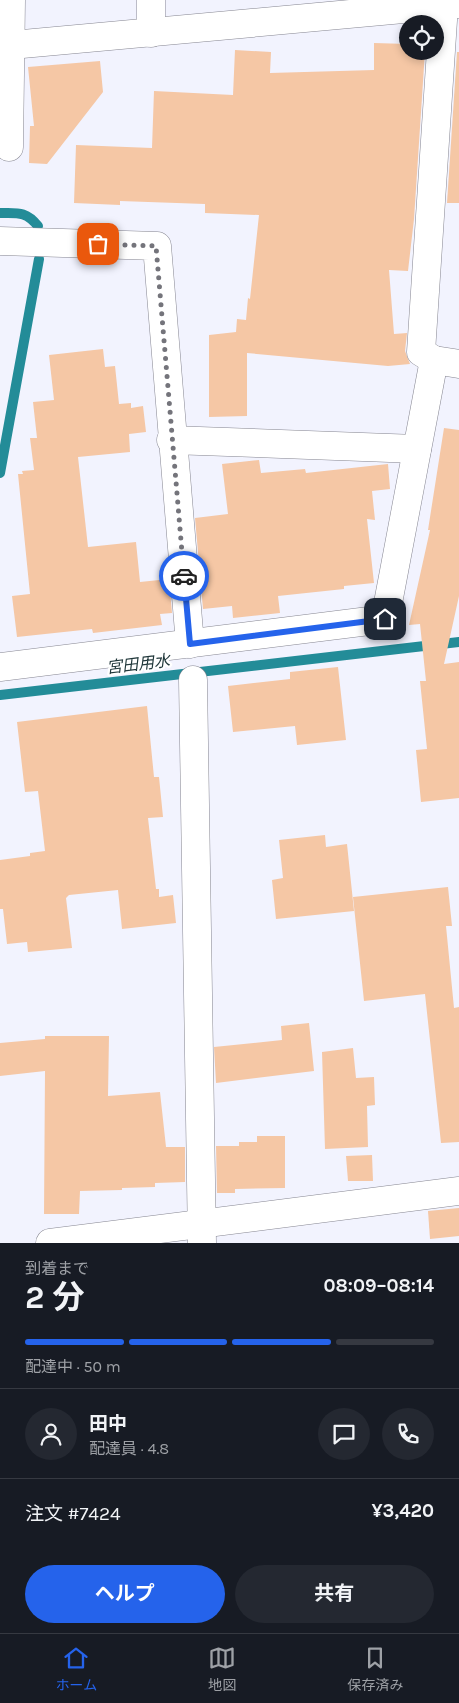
<!DOCTYPE html>
<html lang="ja">
<head>
<meta charset="utf-8">
<style>
  :root { --surface:#171b24; --page:#242831; --text:#f1f3f6; --muted:#9ea1a6; --line:#363941; --accent:#2563eb }
  body { margin:0; font-family:Karla,"Noto Sans JP",sans-serif; background:var(--page); color:var(--text); height:100vh; display:flex; flex-direction:column; font-size:19px; white-space:nowrap }
  * { box-sizing:border-box; margin:0 }
  p { font-size:16px; color:var(--muted) }
  .icon { flex:none; width:28px; height:28px; fill:none; stroke:currentColor; stroke-width:2; stroke-linecap:round; stroke-linejoin:round }
  .map { position:relative; height:1243px; overflow:hidden }
  .drawer { display:flex; flex-direction:column; background:var(--surface); flex:1 }
  .drawer>* { flex:none }
  .tools { position:absolute; left:399px; top:15px; display:grid; gap:10px }
  .tools a { display:grid; place-items:center; width:45px; height:45px; border-radius:50%; background:var(--surface); box-shadow:0 2px 8px #0003; font-size:25px }
  .pin { position:absolute; display:grid; place-items:center; width:42px; height:42px; color:#fff; margin:-21px; border-radius:10px; box-shadow:0 2px 8px #0006 }
  .courier { position:absolute; display:grid; place-items:center; width:50px; height:50px; margin:-25px; border:4px solid #2563eb; border-radius:50%; background:#fff; color:#222; box-shadow:0 1px 6px #0007 }
  .head em { font-style:normal; font-weight:700 }
  .head div { display:flex; flex-direction:column-reverse }
  .head { display:flex; align-items:center; justify-content:space-between; height:85px; padding:0 25px }
  h1 { font-size:32px; font-weight:700; line-height:38px }
  .bar { display:grid; grid-template-columns:repeat(4,1fr); gap:8px 5px; align-content:center; height:60px; padding:0 25px }
  .bar i { height:6px; border-radius:4px; background:var(--line) }
  .bar .active { background:var(--accent) }
  .bar p { grid-column:span 4 }
  .line { display:flex; align-items:center; gap:12px; padding:0 25px; border-top:1px solid var(--line) }
  .line div { flex:1 }
  .round { display:grid; place-items:center; flex:none; width:52px; height:52px; border-radius:26px; background:var(--page) }
  .primary-button { display:flex; gap:10px; margin-top:auto; padding:10px 25px }
  .primary-button a { flex:1; height:58px; border-radius:30px; background:var(--accent); color:#fff; font-size:20px; font-weight:700; line-height:58px; text-align:center }
  .primary-button a+a { background:var(--page); color:var(--text) }
  .dock { display:flex; justify-content:space-around; align-items:center; height:70px; border-top:1px solid var(--line); background:var(--surface); font-size:14px; color:var(--muted) }
  .dock a { display:grid; justify-items:center; gap:2px }
  .dock .active { color:var(--accent) }
  .map>svg:first-child { display:block }
  .lines { fill:none; stroke-linecap:round; stroke-linejoin:round }
  .stream { stroke:#238c98; stroke-width:10 }
  .building { fill:#f5c7a5 }
  .minor-casing { stroke:#868691; stroke-width:29 }
  .minor { stroke:#fff; stroke-width:28 }
  .done { stroke:#74747b; stroke-width:5; stroke-dasharray:0 9 }
  .route { stroke:#2563eb; stroke-width:6 }
  .labels { text-anchor:middle; dominant-baseline:central; stroke-width:4.5; stroke-linejoin:round; paint-order:stroke }
  .water-label { font-size:16px; font-style:italic; fill:#20373a; stroke:#fff }
</style>
</head>
<body>
<div class="map">
<svg width="459" height="1243" viewBox="0 0 459 1243">
  <rect width="100%" height="100%" fill="#f2f3fe"/>
  <g class="lines">
    <g class="stream">
      <path d="M0 213C18 213 26 211 38 226"/>
      <polyline points="0,473 39,259"/>
      <polyline points="0,695 459,642"/>
    </g>
  </g>
  <g class="building">
    <polygon points="374,43 408,44 408,51 425,51 414,219 408,271 389,270 394,334 407,333 405,351 410,364 388,366 247,353 247,416 209,417 209,335 236,332 237,319 246,320 248,298 250,299 259,215 205,213 205,204 120,201 120,205 74,203 76,145 152,148 154,91 233,95 235,50 271,52 270,73 374,70"/>
    <polygon points="457,52 459,52 459,203 447,203"/>
    <polygon points="100,61 103,92 47,164 29,163 30,126 34,126 28,67"/>
    <polygon points="103,349 105,367 115,366 119,404 131,403 131,408 143,406 146,432 129,434 130,452 78,457 88,547 136,542 140,582 169,579 172,613 160,614 162,625 93,633 92,629 17,637 12,596 30,594 18,474 23,474 22,471 34,470 30,438 37,438 33,402 54,400 49,355"/>
    <polygon points="444,428 459,430 459,596 444,664 459,662 459,798 421,802 416,750 427,749 420,681 426,681 420,624 409,625 430,530 428,530"/>
    <polygon points="259,460 261,473 305,469 306,473 388,464 390,489 372,491 375,520 367,519 374,583 344,586 344,589 278,596 280,613 233,618 232,606 203,609 195,518 228,514 222,464"/>
    <polygon points="338,667 346,740 297,745 295,726 233,732 228,686 290,679 290,672"/>
    <polygon points="147,706 154,777 159,777 163,817 148,818 156,889 159,889 159,897 173,895 176,923 122,929 118,890 69,895 66,898 72,948 28,952 27,942 7,944 3,909 0,909 0,860 30,856 30,853 45,851 38,791 25,792 17,722"/>
    <polygon points="325,835 326,847 347,844 354,911 276,919 272,880 283,878 279,840"/>
    <polygon points="448,887 452,926 446,926 454,1008 459,1007 459,1142 441,1143 425,994 364,1001 353,897"/>
    <polygon points="309,1023 314,1071 216,1083 214,1047 282,1040 281,1026"/>
    <polygon points="45,1036 109,1036 108,1096 160,1092 166,1147 185,1147 185,1182 155,1183 155,1187 122,1188 122,1190 80,1191 79,1214 44,1214 45,1071 0,1076 0,1043 45,1039"/>
    <polygon points="353,1048 356,1078 374,1077 375,1105 367,1106 368,1147 325,1149 322,1052"/>
    <polygon points="257,1136 285,1136 285,1188 235,1189 235,1193 217,1193 216,1146 239,1146 239,1142 257,1142"/>
    <polygon points="372,1155 373,1181 348,1181 346,1156"/>
    <polygon points="459,1208 459,1236 430,1239 428,1211"/>
  </g>
  <g class="lines">
    <g class="minor-casing">
      <g id="minor">
        <polyline points="444,5 421,352 434,360 459,364"/>
        <polyline points="151,33 151,0"/>
        <polyline points="0,46 459,4"/>
        <polyline points="9,147 11,0"/>
        <polyline points="0,241 157,246 190,644"/>
        <polyline points="171,440 417,449"/>
        <polyline points="0,667 385,619 434,360"/>
        <polyline points="193,680 202,1243"/>
        <polyline points="50,1243 459,1191"/>
      </g>
    </g>
    <use href="#minor" class="minor"/>
  </g>
  <g class="lines">
    <polyline class="done" points="98,244 156,246 184,576"/>
    <polyline class="route" points="184,576 190,644 385,619"/>
  </g>
  <g class="labels">
    <g class="water-label">
      <text transform="translate(138 664) rotate(-7)">宮田用水</text>
    </g>
  </g>
</svg>
<div class="tools">
<a><svg class="icon" aria-label="locate" viewBox="0 0 24 24"><circle cx="12" cy="12" r="6"/><path d="M12 2v4M12 18v4M2 12h4M18 12h4"/></svg></a>
</div>
<div class="pin" style="left:98px;top:244px;background:#ea580c"><svg class="icon" aria-label="bag" viewBox="0 0 24 24"><path d="M5 8h14l-1 12H6zM9 8a3 3 0 0 1 6 0"/></svg></div>
<div class="pin" style="left:385px;top:619px;background:#1f2937"><svg class="icon" aria-label="home" viewBox="0 0 24 24"><path d="M3 11l9-7 9 7M6 9v11h12V9"/></svg></div>
<div class="courier" style="left:184px;top:576px"><svg class="icon" aria-label="car" viewBox="0 0 24 24"><path d="M5 17H2v-5l4-1 3-4h7l3 4 3 1v5h-3M9 17h6M6 11h13"/><circle cx="7" cy="17" r="2"/><circle cx="17" cy="17" r="2"/></svg></div>
</div>
<section class="drawer">
<div class="head"><div><h1>2 分</h1><p>到着まで</p></div><em>08:09–08:14</em></div>
<div class="bar"><i class="active"></i><i class="active"></i><i class="active"></i><i></i><p>配達中 · 50 m</p></div>
<div class="line" style="height:90px"><a class="round"><svg class="icon" aria-label="person" viewBox="0 0 24 24"><circle cx="12" cy="8" r="4"/><path d="M4 21q1-7 8-7t8 7"/></svg></a><div><b>田中</b><p>配達員 · 4.8</p></div><a class="round"><svg class="icon" aria-label="chat" viewBox="0 0 24 24"><path d="M4 5h16v11H9l-5 4z"/></svg></a><a class="round"><svg class="icon" aria-label="phone" viewBox="0 0 24 24"><path d="M5 4h4l2 5-3 2q2 4 5 5l2-3 5 2v4C11 20 4 13 5 4z"/></svg></a></div>
<div class="line" style="height:65px"><div>注文 #7424</div><b>¥3,420</b></div>
<div class="primary-button"><a>ヘルプ</a><a>共有</a></div>
</section>
<nav class="dock">
<a class="active"><svg class="icon" aria-label="home" viewBox="0 0 24 24"><path d="M3 11l9-7 9 7M6 9v11h12V9"/></svg>ホーム</a>
<a><svg class="icon" aria-label="map" viewBox="0 0 24 24"><path d="M3 6l6-2 6 2 6-2v14l-6 2-6-2-6 2zM9 4v14M15 6v14"/></svg>地図</a>
<a><svg class="icon" aria-label="saved" viewBox="0 0 24 24"><path d="M7 4h10v16l-5-4-5 4z"/></svg>保存済み</a>
</nav>
</body>
</html>
